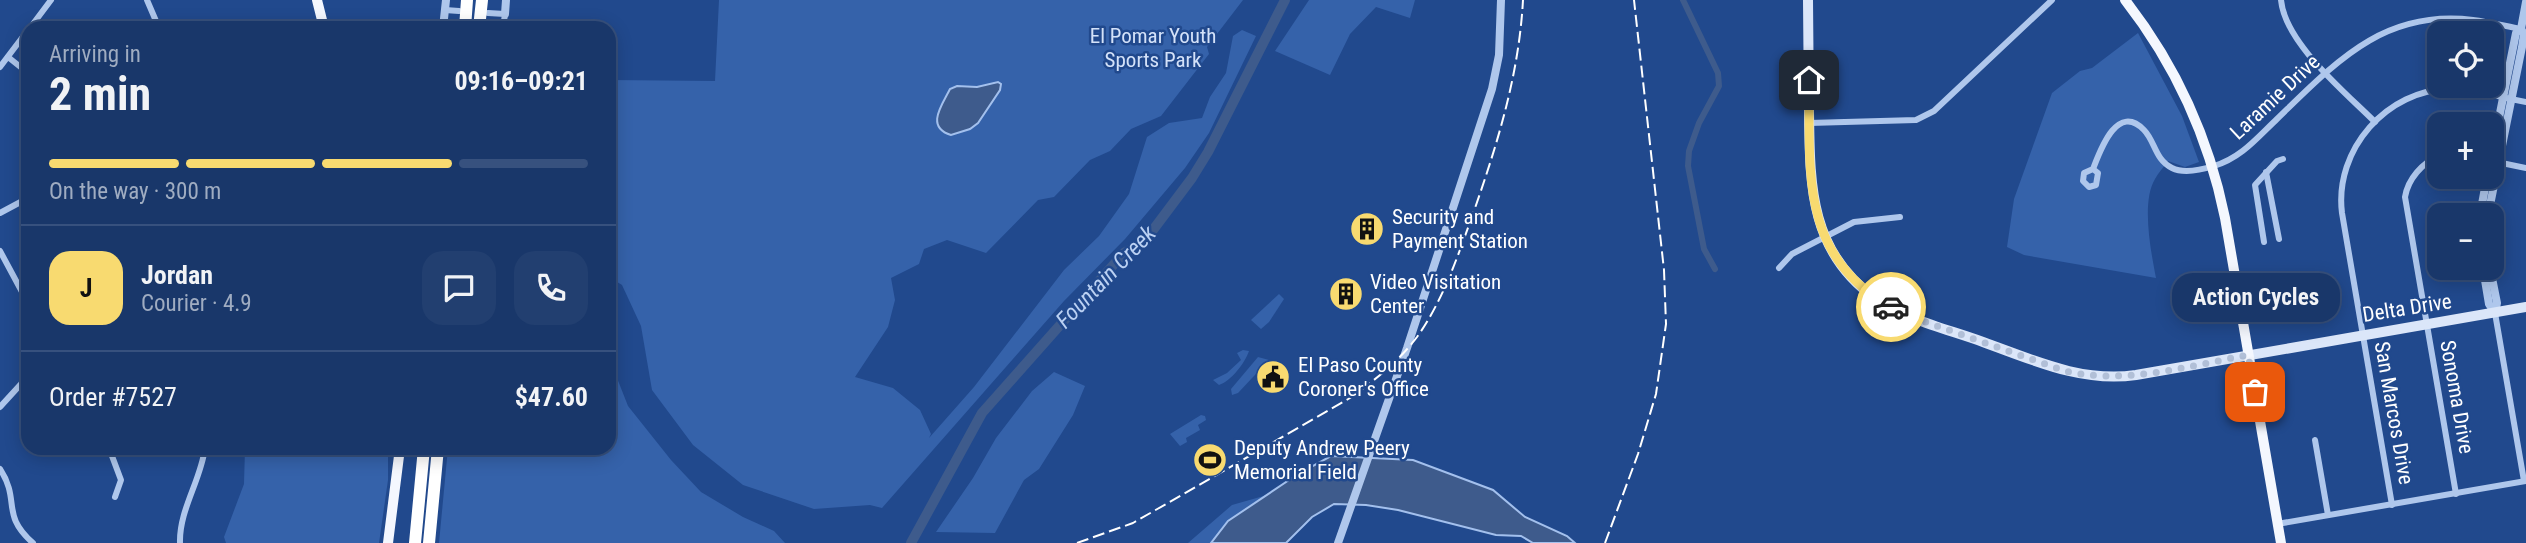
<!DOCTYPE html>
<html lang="en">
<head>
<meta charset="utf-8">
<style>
  :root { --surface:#19376a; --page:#223f70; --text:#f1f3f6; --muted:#9facc1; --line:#37517e; --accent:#f8da70 }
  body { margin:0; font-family:"Roboto Condensed",sans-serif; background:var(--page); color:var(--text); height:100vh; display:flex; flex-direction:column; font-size:26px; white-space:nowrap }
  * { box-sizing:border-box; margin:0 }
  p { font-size:23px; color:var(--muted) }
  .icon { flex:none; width:38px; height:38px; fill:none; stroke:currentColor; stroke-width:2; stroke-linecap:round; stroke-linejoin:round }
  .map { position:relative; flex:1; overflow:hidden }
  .sheet { position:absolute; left:21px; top:21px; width:595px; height:434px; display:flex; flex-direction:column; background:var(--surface); border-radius:21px; box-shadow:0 4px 18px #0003,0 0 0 2px var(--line) }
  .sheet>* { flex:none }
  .controls { position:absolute; left:2427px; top:21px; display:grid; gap:14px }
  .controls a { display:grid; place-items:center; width:77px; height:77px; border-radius:14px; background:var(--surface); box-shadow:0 4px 18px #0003,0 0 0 2px var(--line); font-size:35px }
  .pin { position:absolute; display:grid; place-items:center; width:60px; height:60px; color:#fff; margin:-30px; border-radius:14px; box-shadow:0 4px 10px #0006 }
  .courier { position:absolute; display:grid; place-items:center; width:70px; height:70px; margin:-35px; border:5px solid #f8da70; border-radius:50%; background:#fff; color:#222; box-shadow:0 2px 9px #0007 }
  .bubble { position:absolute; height:49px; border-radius:21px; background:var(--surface); box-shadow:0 4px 18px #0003,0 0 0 2px var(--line); font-size:23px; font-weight:700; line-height:49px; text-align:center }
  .overview em { font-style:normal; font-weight:700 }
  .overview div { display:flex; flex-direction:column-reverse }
  .overview { display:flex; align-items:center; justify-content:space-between; height:119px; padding:0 28px }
  h1 { font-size:46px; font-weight:700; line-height:52px }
  .bar { display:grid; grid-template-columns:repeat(4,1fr); gap:10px 7px; align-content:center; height:84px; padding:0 28px }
  .bar i { height:9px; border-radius:5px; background:var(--line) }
  .bar .on { background:var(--accent) }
  .bar p { grid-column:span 4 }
  .line { display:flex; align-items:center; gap:18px; padding:0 28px; border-top:2px solid var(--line) }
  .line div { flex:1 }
  .round { display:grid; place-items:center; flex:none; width:74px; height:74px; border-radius:21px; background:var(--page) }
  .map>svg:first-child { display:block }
  .green { fill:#3562aa }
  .water { fill:#3e5b8c; stroke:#a3c0ed; stroke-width:2 }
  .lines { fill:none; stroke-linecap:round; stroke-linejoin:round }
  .canal { stroke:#3e5b8c; stroke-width:6 }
  .river { stroke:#3e5b8c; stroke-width:10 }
  .minor { stroke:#afc7ec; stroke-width:6 }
  .tertiary { stroke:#afc7ec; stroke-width:8 }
  .secondary { stroke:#dbe6f9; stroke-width:10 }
  .primary { stroke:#f4f7fe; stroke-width:10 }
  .motorway { stroke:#fff; stroke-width:12 }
  .rail { stroke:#fff; stroke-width:2; stroke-dasharray:12 5; stroke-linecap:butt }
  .done { stroke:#b1bfd7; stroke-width:7; stroke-dasharray:0 12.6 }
  .route { stroke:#f8da70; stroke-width:9 }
  .labels { text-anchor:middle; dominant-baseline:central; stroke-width:5; stroke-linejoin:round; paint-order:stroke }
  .park-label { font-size:21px; fill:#d4e2f9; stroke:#21498d }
  .street-label { font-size:21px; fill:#fff; stroke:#21498d }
  .poi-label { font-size:21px; fill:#fff; stroke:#21498d; text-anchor:start }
  .water-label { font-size:23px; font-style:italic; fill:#bbd1f3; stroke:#21498d }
</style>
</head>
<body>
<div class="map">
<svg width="2526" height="543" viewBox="0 0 2526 543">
  <rect width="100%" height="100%" fill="#21498d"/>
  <g class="green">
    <polygon points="719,0 1243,0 1207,47 1209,54 1161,116 1131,129 1110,151 1090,160 1054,197 1038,200 986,253 947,240 924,249 919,264 891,278 895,300 888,327 855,377 893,388 920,410 931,434 929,438 974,387 1064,270 1099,236 1129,194 1147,137 1169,123 1202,118 1210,97 1226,73 1233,36 1242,30 1256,36 1209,133 1185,168 1125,239 1064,301 882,508 870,505 814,509 743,485 693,445 652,390 641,326 622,285 609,277 609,80 715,81"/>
    <polygon points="1309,0 1415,0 1410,18 1376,7 1350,34 1330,75 1275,51"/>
    <path d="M2138 33 2182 116 2199 162 2185 167 2168 161C2164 167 2158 173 2155 179 2141 202 2151 252 2156 278L2024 255 2007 247 2014 199 2052 93 2080 71 2092 68Z"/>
    <polygon points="1279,294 1284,299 1269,322 1261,329 1251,320"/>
    <polygon points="609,316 617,347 617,378 628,406 671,460 701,492 743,517 774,531 785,543 439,543 448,448 609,448"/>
    <path d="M1243 350 1249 351C1245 363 1231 381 1219 385L1213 380 1227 373 1241 360 1237 353Z"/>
    <polygon points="1258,357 1269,360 1238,393 1232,395 1231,389"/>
    <polygon points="1054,372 1085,386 1073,415 1039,469 1024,480 995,533 936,532 973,478 996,438 1032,391"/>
    <polygon points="1201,415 1205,416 1206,420 1198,425 1200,430 1186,438 1187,442 1180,446 1170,434"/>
    <polygon points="245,448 388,448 388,480 379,543 226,543 224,537 244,484"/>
    <polygon points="1218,449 1223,458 1201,471 1196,463"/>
    <polygon points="1267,495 1228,521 1211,543 1188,543 1232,505"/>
  </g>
  <g class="water">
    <path d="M998 82 1001 84 1000 90 978 123 970 129 951 135C925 127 942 105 950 89L957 86 977 87Z"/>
    <polygon points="1331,456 1413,460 1493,490 1525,517 1567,536 1575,543 1533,543 1521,536 1496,535 1398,510 1366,505 1334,504 1312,517 1286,543 1211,543 1228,521 1298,474"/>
  </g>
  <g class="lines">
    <polyline class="canal" points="1683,0 1718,73 1719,86 1699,123 1689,151 1688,166 1704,249 1715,269"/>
    <polyline class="river" points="911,543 982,413 1124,253 1144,242 1192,178 1208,152 1285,0"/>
    <g class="minor">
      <polyline points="147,0 159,28"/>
      <path d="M2281 0C2285 43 2345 92 2375 122"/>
      <polyline points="445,10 459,11"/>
      <polyline points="488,13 505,14 503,28"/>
      <polyline points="30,28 51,0"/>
      <polyline points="8,57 28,73"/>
      <polyline points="0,67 28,30"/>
      <polyline points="1809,123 1916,120 1934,111 2052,0"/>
      <path d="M2440 155C2422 163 2408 179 2405 197L2456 494"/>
      <polyline points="2492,161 2526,168"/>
      <path d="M2093 169 2084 173 2083 181 2089 187 2096 185 2098 173 2093 169C2100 151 2117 102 2144 130 2155 141 2155 160 2172 168 2184 174 2201 170 2214 166 2241 158 2257 138 2277 119 2336 62 2384 9 2473 20 2489 22 2505 26 2521 29"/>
      <polyline points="2266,172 2279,239"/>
      <polyline points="0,213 28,198"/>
      <polyline points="2264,242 2255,185 2277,161 2283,159"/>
      <polyline points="0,251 28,303"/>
      <polyline points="1779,268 1792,254 1854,222 1900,217"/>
      <polyline points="2495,313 2524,481"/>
      <polyline points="0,407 21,384 28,372"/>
      <polyline points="2315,440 2328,515"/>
      <polyline points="109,448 121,480 115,497"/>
      <path d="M0 469C21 501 0 514 33 543"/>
      <path d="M2392 505 2342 213C2334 150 2387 89 2451 89 2476 89 2501 98 2526 102"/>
      <polyline points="2277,524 2526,481"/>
      <path d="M180 543C179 510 201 480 205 448"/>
    </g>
    <g class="tertiary">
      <polyline points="505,14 506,0"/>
      <polyline points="443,28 446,0"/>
      <polyline points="2492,153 2516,33 2521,29 2526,2"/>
      <polyline points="2480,215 2487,177"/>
      <polyline points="2488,215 2522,47 2524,34 2521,29"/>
      <polyline points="2483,268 2489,304 2495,313"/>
      <polyline points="2490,268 2497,303 2495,313"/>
      <polyline points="1338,543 1407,348 1492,89 1499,55 1501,0"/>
    </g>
    <path class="secondary" d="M1808 0C1808 37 1809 74 1809 112 1810 184 1809 251 1875 298 1907 320 1947 329 1983 342 2033 360 2082 383 2136 375L2526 307"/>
    <g class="primary">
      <polyline points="317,0 324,28"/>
      <path d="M2125 0C2175 64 2209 139 2225 218L2281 543"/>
      <polyline points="388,543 400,448"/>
    </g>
    <g class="motorway">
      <polyline points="465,28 467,0"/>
      <polyline points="479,28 482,0"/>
      <polyline points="415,543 424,448"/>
      <polyline points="429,543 438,448"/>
    </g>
    <g class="rail">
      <path d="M1077 543 1133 523 1350 398C1375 380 1399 361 1417 337 1444 299 1458 255 1474 211 1498 142 1519 74 1523 0"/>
      <polyline points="1605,543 1638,454 1656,394 1666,324 1664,270 1634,0"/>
    </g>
  </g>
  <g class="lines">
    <path class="done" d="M1891 307 1920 320 2065 371C2126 385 2188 366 2248 355L2255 392"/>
    <path class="route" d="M1809 80C1810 170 1799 256 1891 307"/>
  </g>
  <defs>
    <g id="building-disc" transform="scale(1.75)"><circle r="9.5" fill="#f8da70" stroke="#21498d"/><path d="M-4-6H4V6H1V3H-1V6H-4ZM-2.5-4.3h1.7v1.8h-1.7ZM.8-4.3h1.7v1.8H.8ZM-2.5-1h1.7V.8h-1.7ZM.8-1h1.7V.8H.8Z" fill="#111"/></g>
    <g id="civic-disc" transform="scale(1.75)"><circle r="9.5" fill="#f8da70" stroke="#21498d"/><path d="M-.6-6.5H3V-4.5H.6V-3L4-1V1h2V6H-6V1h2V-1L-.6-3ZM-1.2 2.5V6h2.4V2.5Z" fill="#111"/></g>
    <g id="stadium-disc" transform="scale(1.75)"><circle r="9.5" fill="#f8da70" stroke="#21498d"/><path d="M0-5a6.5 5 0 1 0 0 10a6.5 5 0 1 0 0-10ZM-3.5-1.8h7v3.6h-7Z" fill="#111"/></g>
  </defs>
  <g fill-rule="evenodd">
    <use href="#building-disc" x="1367" y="229"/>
    <use href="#building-disc" x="1346" y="294"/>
    <use href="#civic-disc" x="1273" y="377"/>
    <use href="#stadium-disc" x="1210" y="460"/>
  </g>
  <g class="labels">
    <g class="park-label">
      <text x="1153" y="36">El Pomar Youth<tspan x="1153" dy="24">Sports Park</tspan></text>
    </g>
    <g class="street-label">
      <text transform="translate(2275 97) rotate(-43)">Laramie Drive</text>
      <text transform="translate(2407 308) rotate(-9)">Delta Drive</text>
      <text transform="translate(2457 397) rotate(80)">Sonoma Drive</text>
      <text transform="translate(2394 413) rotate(80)">San Marcos Drive</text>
    </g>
    <g class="poi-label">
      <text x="1392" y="217">Security and<tspan x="1392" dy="24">Payment Station</tspan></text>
      <text x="1370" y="282">Video Visitation<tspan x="1370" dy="24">Center</tspan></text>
      <text x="1298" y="365">El Paso County<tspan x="1298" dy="24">Coroner's Office</tspan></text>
      <text x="1234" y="448">Deputy Andrew Peery<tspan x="1234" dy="24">Memorial Field</tspan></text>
    </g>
    <g class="water-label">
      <text transform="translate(1106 277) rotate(-46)">Fountain Creek</text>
    </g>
  </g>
</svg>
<div class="controls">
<a><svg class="icon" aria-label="locate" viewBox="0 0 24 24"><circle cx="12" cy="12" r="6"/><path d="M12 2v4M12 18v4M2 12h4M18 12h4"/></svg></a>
<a>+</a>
<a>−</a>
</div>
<div class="pin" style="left:2255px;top:392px;background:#ea580c"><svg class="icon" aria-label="bag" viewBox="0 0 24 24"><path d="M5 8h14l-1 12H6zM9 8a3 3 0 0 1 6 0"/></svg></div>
<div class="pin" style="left:1809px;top:80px;background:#1f2937"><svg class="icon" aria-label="home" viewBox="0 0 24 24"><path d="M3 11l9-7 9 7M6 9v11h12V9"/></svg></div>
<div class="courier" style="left:1891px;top:307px"><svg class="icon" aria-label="car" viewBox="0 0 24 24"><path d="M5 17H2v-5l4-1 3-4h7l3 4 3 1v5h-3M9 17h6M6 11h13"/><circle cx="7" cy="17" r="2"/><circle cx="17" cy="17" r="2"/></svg></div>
<div class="bubble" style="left:2172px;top:273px;width:168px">Action Cycles</div>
<section class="sheet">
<div class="overview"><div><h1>2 min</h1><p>Arriving in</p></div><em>09:16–09:21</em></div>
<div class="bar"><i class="on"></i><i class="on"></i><i class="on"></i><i></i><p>On the way · 300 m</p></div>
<div class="line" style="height:126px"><b class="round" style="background:var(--accent);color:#111">J</b><div><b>Jordan</b><p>Courier · 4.9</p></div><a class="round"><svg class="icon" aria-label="chat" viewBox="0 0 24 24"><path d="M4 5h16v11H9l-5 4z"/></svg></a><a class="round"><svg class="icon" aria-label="phone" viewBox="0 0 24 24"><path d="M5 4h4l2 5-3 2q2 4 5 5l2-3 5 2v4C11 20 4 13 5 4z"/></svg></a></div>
<div class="line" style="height:91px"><div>Order #7527</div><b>$47.60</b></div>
</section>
</div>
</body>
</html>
